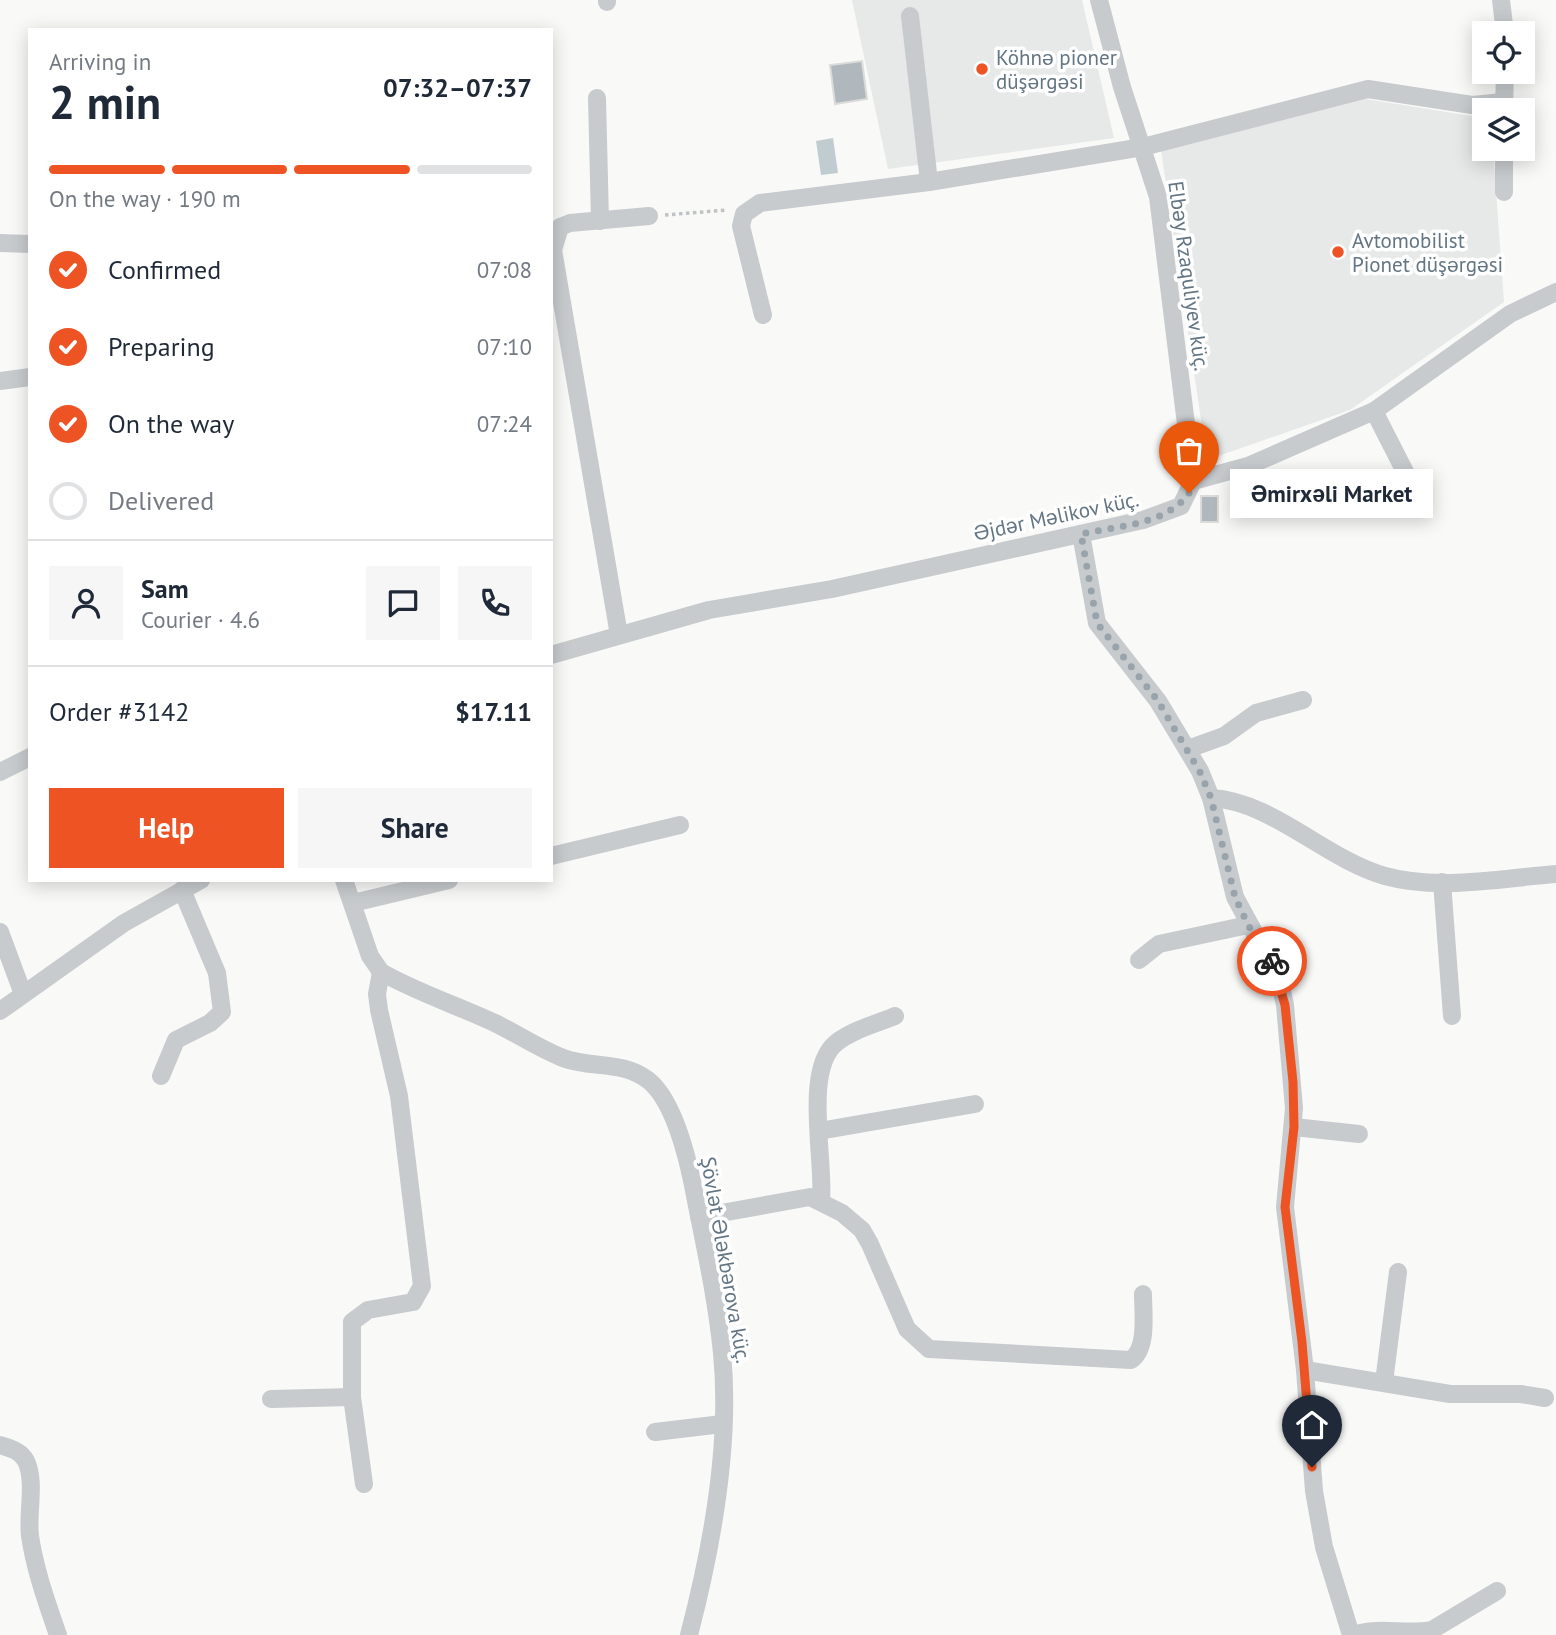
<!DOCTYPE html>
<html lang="en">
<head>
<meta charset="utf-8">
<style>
  :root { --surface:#fff; --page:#f6f6f7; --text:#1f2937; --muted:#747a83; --line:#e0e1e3; --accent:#ed5323 }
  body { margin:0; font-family:"PT Sans",sans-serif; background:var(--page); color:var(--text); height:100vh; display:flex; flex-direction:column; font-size:26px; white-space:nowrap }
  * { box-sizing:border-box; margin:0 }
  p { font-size:23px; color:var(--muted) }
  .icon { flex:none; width:38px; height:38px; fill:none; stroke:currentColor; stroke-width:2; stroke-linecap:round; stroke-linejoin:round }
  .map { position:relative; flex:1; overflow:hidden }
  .details { position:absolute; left:28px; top:28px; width:525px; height:854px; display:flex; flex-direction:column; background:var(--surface); border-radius:0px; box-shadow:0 4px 18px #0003 }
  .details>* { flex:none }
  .controls { position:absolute; left:1472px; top:21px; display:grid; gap:14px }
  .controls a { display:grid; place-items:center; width:63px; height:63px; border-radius:0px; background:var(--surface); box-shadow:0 4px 18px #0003; font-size:35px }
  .pin { position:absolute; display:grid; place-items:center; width:60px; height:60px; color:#fff; margin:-72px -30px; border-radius:50% 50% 50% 0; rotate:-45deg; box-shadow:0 0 7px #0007 }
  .pin .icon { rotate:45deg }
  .courier { position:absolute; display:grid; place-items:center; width:70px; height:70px; margin:-35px; border:5px solid #ed5323; border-radius:50%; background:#fff; color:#222; box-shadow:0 2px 9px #0007 }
  .bubble { position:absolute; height:49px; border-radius:0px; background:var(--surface); box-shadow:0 4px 18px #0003; font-size:23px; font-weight:600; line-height:49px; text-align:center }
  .headline em { font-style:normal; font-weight:600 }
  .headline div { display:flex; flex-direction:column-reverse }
  .headline { display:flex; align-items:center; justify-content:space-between; height:119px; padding:0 21px }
  h1 { font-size:46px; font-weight:600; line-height:52px }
  .bar { display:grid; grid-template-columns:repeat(4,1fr); gap:10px 7px; align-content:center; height:84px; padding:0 21px }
  .bar i { height:9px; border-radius:5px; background:var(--line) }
  .bar .on { background:var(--accent) }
  .bar p { grid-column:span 4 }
  .line { display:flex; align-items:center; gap:18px; padding:0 21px; border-top:2px solid var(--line) }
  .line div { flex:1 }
  .round { display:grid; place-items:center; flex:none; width:74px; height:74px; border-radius:0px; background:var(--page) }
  ol { padding:0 21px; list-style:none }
  li { display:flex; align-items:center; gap:21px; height:77px }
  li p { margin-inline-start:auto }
  li .icon { padding:7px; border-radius:50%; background:var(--accent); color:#fff; stroke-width:4 }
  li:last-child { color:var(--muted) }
  li i { width:38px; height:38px; border:4px solid var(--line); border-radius:50% }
  .button { display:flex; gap:14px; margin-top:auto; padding:14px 21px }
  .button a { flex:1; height:80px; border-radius:0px; background:var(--accent); color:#fff; font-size:28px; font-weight:600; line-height:80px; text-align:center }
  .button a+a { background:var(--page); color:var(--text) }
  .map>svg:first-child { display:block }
  .built { fill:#e7e8e8 }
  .water { fill:#c1ccd1 }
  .building { fill:#b0b8be; stroke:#dbdbd9; stroke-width:2 }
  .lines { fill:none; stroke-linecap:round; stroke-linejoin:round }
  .path { stroke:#c0c3c5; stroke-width:3.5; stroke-dasharray:3.5 3.5; stroke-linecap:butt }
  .minor { stroke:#c7cbce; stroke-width:18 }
  .done { stroke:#98a3ac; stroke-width:7; stroke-dasharray:0 12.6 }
  .route { stroke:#ed5323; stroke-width:9 }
  .poi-dot { fill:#ed5323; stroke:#fff; stroke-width:2.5 }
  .labels { text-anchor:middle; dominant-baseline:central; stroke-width:7; stroke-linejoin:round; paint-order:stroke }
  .poi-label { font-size:21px; fill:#637583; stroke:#fff; text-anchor:start }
  .street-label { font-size:21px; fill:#637583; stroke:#fff }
</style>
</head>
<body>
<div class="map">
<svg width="1556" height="1635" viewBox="0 0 1556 1635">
  <rect width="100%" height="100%" fill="#f9f9f7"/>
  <g class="built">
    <polygon points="852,0 1082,0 1114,138 888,169"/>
    <polygon points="1366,99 1484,118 1484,149 1493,149 1504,302 1350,410 1207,460 1161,150"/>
  </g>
  <polygon class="water" points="833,138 838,173 821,175 816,141"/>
  <g class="building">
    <polygon points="862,61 867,99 835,104 830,65"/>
    <rect x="1201" y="496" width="17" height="26"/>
  </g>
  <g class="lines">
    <polyline class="path" points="665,215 727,210"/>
    <g class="minor">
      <polyline points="607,0 607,2"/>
      <polyline points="1501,0 1505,33"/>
      <polyline points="910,16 929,182"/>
      <polyline points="597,98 600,221"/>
      <polyline points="1504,110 1505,72"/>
      <polyline points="1504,192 1504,149"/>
      <polyline points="0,243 30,244"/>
      <polyline points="763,315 741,226 744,214 760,203 929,182 1143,147 1368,89 1472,105 1504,102"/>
      <polyline points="0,381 30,377"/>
      <polyline points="1374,411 1421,503"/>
      <polyline points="1193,481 1248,466 1374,411 1510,314 1556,292"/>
      <polyline points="1081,534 1097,623 1158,701 1200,771 1211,798 1235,897 1279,978 1285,1005 1294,1108 1285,1207 1305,1370 1314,1491 1324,1547 1351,1635"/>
      <polyline points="619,635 553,250 560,227 570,223 649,216"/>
      <polyline points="551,655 709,610 832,589 1143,520 1181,506 1193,481 1158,197 1122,87 1099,0"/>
      <polyline points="1188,749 1224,736 1256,713 1303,700"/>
      <polyline points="0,772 30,757"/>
      <path d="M1211 798C1272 801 1325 859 1385 876 1439 891 1502 878 1556 874"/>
      <polyline points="551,856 680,825"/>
      <path d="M344 880 370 956 381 972C418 993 459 1006 497 1024 519 1035 540 1049 563 1058 592 1069 621 1060 648 1080 676 1102 690 1168 696 1201 706 1251 717 1302 722 1353 731 1444 712 1547 689 1635"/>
      <polyline points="1442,882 1452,1016"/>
      <polyline points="353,903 449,880"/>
      <polyline points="0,932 23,994"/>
      <polyline points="1139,960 1159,944 1248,925"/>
      <polyline points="0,1011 124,923 201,880"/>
      <polyline points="161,1076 176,1040 210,1023 222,1012 217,973 182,890"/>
      <polyline points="1294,1127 1359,1134"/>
      <polyline points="819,1131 975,1104"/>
      <path d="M821 1201C825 1161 803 1070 836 1043 852 1030 876 1024 895 1016"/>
      <path d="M699 1217 810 1197 842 1213 862 1230 870 1244 907 1329 929 1349 1131 1360C1148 1348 1143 1314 1143 1294"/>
      <polyline points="1305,1370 1450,1394 1521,1394 1545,1398"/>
      <polyline points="1384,1382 1398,1272"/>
      <polyline points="271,1399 352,1397"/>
      <polyline points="655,1432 722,1424"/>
      <path d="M0 1445C10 1448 21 1451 26 1461 36 1482 27 1514 30 1536 35 1570 47 1603 58 1635"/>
      <polyline points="364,1484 352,1397 352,1322 368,1310 413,1302 422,1286 399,1096 379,1010 377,994 381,972"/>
      <path d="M1354 1635C1379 1626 1406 1635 1432 1630L1497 1591"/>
    </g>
  </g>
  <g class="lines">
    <path class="done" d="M1189 493C1167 525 1117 526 1081 534L1097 623 1158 701 1200 772 1211 798 1235 897 1248 925 1272 961"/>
    <polyline class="route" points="1272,961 1285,1005 1293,1082 1294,1127 1285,1207 1302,1342 1312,1467"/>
  </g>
  <g class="poi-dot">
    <circle cx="982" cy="69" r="7"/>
    <circle cx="1338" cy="252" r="7"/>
  </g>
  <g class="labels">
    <g class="poi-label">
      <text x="996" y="57">Köhnə pioner<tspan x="996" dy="24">düşərgəsi</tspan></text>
      <text x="1352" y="240">Avtomobilist<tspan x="1352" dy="24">Pionet düşərgəsi</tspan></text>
    </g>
    <g class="street-label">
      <text transform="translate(1189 276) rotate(82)">Elbəy Rzaquliyev küç.</text>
      <text transform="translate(1056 516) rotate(-12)">Əjdər Məlikov küç.</text>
      <text transform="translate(726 1260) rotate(80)">Şövlət Ələkbərova küç.</text>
    </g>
  </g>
</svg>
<div class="controls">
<a><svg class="icon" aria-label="locate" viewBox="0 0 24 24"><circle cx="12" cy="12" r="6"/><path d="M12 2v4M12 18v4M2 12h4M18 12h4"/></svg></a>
<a><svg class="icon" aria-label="layers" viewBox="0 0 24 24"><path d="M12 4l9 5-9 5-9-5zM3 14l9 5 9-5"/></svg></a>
</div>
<div class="pin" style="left:1189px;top:493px;background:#ea580c"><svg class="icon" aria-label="bag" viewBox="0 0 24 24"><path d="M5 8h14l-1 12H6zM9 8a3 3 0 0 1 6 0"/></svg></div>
<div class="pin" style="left:1312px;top:1467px;background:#1f2937"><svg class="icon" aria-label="home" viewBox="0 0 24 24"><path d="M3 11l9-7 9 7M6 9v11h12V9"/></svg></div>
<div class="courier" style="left:1272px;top:961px"><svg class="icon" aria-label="bike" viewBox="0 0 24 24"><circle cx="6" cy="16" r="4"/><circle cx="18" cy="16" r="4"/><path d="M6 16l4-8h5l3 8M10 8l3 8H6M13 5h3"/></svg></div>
<div class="bubble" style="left:1230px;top:469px;width:203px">Əmirxəli Market</div>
<section class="details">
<div class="headline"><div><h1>2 min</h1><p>Arriving in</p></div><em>07:32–07:37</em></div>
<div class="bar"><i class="on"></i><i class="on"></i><i class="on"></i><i></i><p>On the way · 190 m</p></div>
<ol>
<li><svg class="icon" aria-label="check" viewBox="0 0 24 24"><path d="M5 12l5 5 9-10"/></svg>Confirmed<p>07:08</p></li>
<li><svg class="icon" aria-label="check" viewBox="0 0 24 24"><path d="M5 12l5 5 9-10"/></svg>Preparing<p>07:10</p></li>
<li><svg class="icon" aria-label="check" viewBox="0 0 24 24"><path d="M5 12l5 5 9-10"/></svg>On the way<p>07:24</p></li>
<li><i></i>Delivered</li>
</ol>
<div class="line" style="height:126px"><a class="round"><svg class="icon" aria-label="person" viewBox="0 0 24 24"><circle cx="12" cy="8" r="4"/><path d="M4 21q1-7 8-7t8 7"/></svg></a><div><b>Sam</b><p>Courier · 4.6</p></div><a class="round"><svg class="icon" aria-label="chat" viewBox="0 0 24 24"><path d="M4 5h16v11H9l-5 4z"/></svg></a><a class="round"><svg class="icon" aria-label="phone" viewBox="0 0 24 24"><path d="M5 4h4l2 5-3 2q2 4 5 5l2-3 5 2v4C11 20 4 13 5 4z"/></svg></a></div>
<div class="line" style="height:91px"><div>Order #3142</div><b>$17.11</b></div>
<div class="button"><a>Help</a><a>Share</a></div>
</section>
</div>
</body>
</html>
